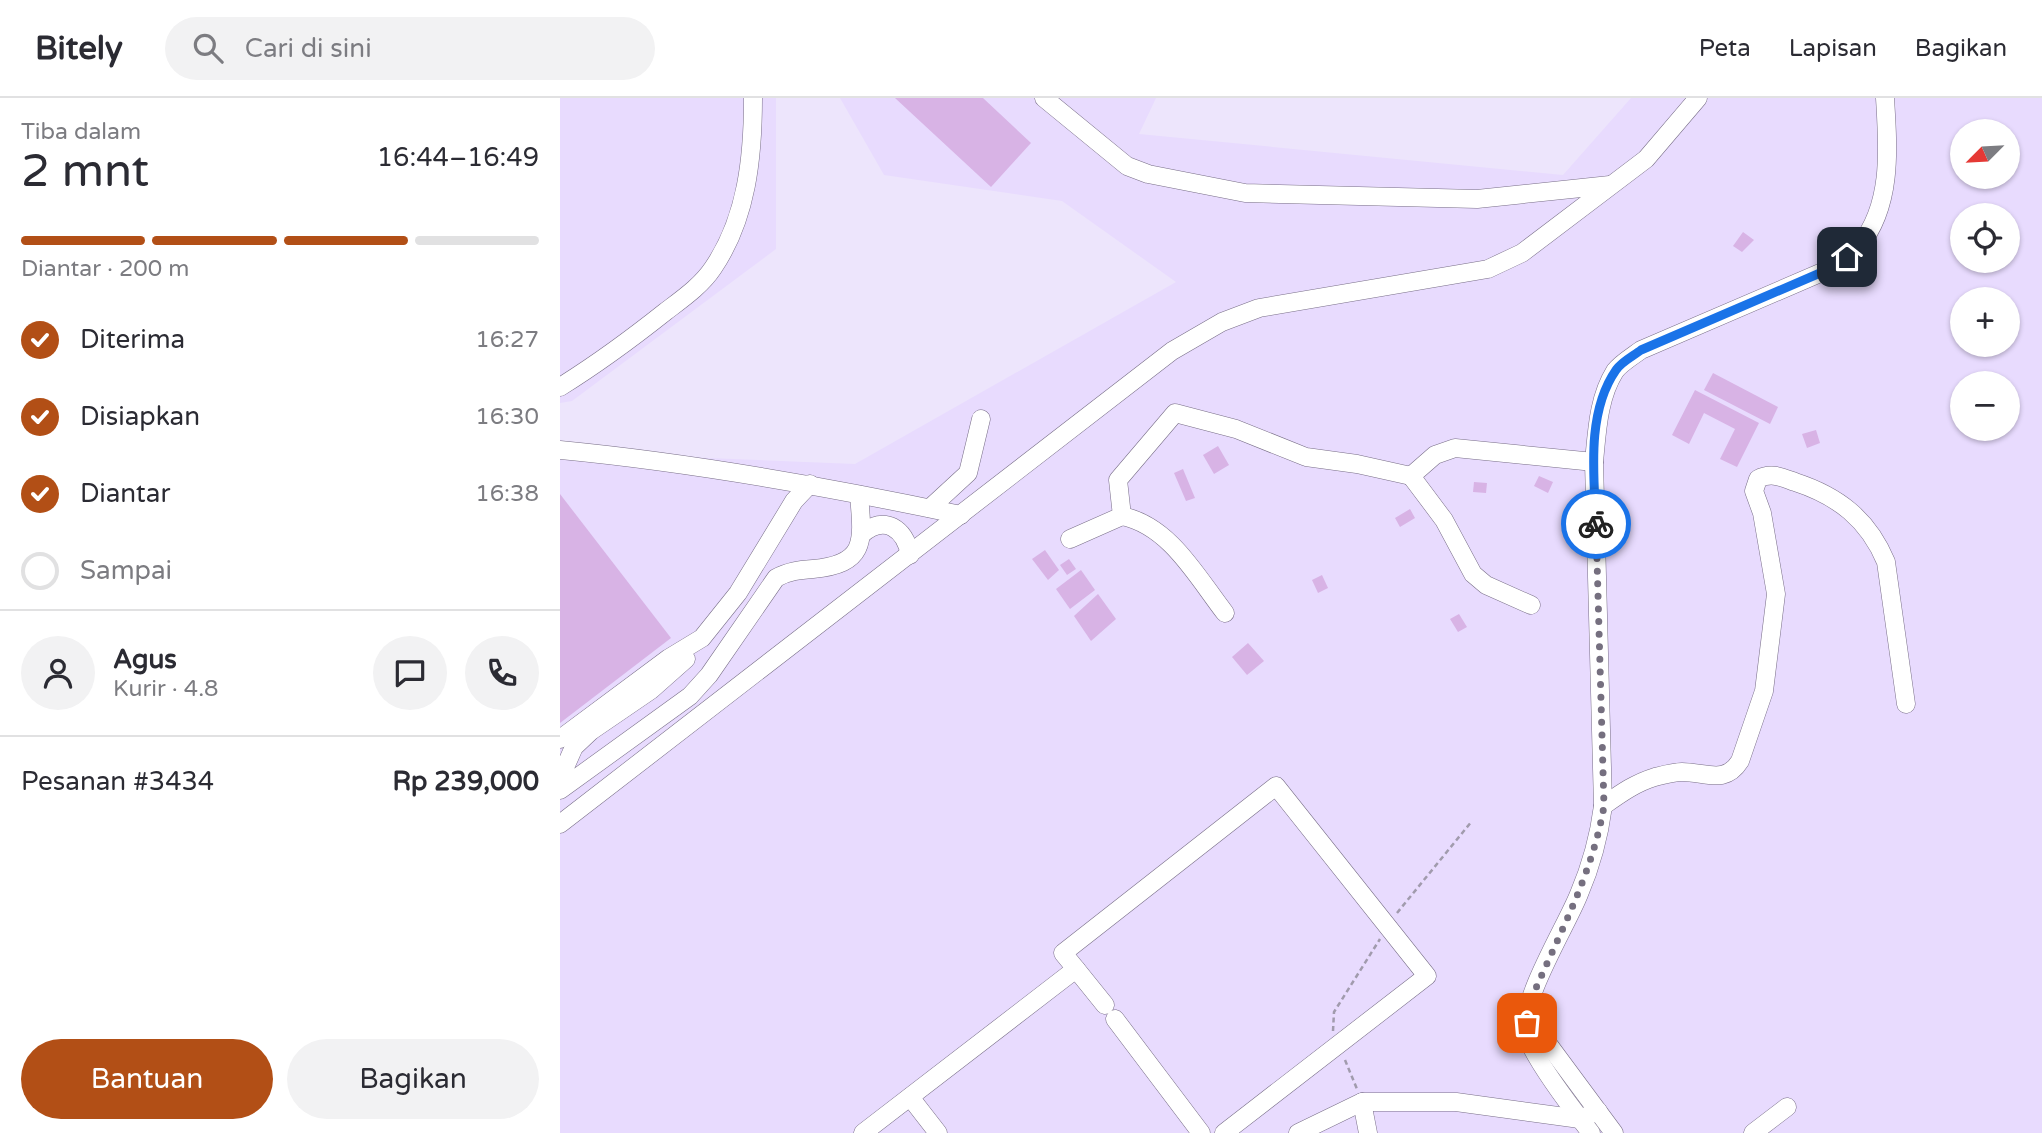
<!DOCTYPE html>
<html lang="id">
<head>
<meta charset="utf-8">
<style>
  :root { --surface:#fff; --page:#f2f2f3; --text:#2b2b33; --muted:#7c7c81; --line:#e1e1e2; --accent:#b24f16 }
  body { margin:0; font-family:"Varela Round",sans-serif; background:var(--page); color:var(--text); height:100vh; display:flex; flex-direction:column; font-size:26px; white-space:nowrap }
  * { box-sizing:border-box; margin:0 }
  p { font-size:23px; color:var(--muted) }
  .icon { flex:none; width:38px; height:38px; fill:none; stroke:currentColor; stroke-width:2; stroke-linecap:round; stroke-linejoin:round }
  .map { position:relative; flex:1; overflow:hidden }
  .side { display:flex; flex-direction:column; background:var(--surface); width:560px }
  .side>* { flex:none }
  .needle { width:46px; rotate:246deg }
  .fabs { position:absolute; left:1390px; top:21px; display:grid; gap:14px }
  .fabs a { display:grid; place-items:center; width:70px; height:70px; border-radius:50%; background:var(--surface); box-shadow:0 2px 5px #0004; font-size:35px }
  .pin { position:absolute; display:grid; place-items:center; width:60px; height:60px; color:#fff; margin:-30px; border-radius:14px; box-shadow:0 4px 10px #0006 }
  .courier { position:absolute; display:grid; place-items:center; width:70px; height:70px; margin:-35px; border:5px solid #1a73e8; border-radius:50%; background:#fff; color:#222; box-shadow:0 2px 9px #0007 }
  .overview em { font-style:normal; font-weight:600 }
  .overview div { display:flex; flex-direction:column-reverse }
  .overview { display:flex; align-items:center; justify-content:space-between; height:119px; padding:0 21px }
  h1 { font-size:46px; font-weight:600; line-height:52px }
  .bar { display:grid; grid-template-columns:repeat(4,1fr); gap:10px 7px; align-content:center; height:84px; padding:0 21px }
  .bar i { height:9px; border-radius:5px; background:var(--line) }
  .bar .selected { background:var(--accent) }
  .bar p { grid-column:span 4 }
  .line { display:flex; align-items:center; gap:18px; padding:0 21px; border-top:2px solid var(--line) }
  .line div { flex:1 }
  .round { display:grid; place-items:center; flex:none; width:74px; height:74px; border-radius:37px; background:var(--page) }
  ol { padding:0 21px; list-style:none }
  li { display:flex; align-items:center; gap:21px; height:77px }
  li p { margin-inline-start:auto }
  li .icon { padding:7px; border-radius:50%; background:var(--accent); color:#fff; stroke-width:4 }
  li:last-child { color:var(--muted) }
  li i { width:38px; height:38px; border:4px solid var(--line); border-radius:50% }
  .primary-button { display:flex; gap:14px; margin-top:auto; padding:14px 21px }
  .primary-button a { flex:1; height:80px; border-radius:42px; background:var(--accent); color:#fff; font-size:28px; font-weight:600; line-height:80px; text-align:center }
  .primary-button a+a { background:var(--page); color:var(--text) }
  header { display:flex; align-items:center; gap:42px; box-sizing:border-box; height:98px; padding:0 35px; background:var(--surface); border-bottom:2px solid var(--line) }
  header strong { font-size:33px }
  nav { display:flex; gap:38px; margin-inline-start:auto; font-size:24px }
  .search { width:490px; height:63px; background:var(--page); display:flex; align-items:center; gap:18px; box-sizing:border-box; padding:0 24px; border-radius:38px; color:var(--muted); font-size:26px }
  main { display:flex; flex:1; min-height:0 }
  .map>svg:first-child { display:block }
  .built { fill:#e8dbfe; fill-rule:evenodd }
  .building { fill:#d8b3e5 }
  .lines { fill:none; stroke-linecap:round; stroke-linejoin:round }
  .minor-casing { stroke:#786e87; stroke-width:19 }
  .path { stroke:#a19bad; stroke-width:2.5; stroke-dasharray:5 3.5; stroke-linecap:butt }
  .minor { stroke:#fff; stroke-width:18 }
  .done { stroke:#756f7f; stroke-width:7; stroke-dasharray:0 12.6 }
  .route { stroke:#1a73e8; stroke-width:9 }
</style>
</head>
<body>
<header>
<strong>Bitely</strong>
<div class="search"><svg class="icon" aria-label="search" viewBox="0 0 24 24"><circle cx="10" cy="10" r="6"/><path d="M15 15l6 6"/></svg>Cari di sini</div>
<nav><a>Peta</a><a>Lapisan</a><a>Bagikan</a></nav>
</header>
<main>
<section class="side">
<div class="overview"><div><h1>2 mnt</h1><p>Tiba dalam</p></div><em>16:44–16:49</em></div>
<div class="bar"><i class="selected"></i><i class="selected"></i><i class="selected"></i><i></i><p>Diantar · 200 m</p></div>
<ol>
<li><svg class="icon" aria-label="check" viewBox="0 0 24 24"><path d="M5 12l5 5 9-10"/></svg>Diterima<p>16:27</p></li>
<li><svg class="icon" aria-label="check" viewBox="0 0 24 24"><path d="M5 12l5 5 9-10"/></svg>Disiapkan<p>16:30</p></li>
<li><svg class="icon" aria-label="check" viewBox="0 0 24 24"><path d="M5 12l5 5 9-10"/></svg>Diantar<p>16:38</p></li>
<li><i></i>Sampai</li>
</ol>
<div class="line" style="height:126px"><a class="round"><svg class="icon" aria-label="person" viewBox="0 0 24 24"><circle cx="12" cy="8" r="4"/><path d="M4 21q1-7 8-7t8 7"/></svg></a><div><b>Agus</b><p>Kurir · 4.8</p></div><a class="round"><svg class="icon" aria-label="chat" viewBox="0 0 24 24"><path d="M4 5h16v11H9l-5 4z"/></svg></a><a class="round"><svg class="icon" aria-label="phone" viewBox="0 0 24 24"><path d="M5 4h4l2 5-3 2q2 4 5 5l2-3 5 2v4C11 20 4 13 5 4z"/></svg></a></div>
<div class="line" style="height:91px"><div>Pesanan #3434</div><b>Rp 239,000</b></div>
<div class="primary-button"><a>Bantuan</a><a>Bagikan</a></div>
</section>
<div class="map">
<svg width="1482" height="1035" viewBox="0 0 1482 1035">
  <rect width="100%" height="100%" fill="#ede5fc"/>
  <g class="built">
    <polygon points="0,0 216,0 216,151 12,303 0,305"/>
    <path d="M280 0H596L579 36 1003 77 1071 0H1482V1035H0V354L295 366 616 184 502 103 324 77ZM1402 33H1447V79H1402ZM1402 117H1447V163H1402ZM1402 201H1447V247H1402ZM1402 285H1447V331H1402Z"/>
  </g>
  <g class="building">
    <polygon points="335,0 423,0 471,45 431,89"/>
    <polygon points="1183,134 1194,142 1182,154 1173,148"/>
    <polygon points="1153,275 1218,309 1210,326 1144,292"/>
    <polygon points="1135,292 1199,325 1177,369 1160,361 1175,331 1144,315 1129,346 1112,337"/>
    <polygon points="1256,332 1260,345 1247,350 1242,336"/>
    <polygon points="658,348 669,367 654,376 643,357"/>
    <polygon points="623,371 635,400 626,403 614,375"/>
    <polygon points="979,378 993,384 988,395 974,388"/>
    <polygon points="914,384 927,385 926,395 913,394"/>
    <polygon points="0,396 111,540 0,625"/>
    <polygon points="850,411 855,420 840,429 835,420"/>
    <polygon points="485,452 499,472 488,482 472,461"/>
    <polygon points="509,461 516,471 507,477 500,467"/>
    <polygon points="521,472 535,492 510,511 496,491"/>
    <polygon points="762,477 768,490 758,495 752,482"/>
    <polygon points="538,496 556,521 531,543 514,518"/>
    <polygon points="899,516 907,529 898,534 890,521"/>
    <polygon points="688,545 704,563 687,577 672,559"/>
  </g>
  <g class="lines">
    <g class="minor-casing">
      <g id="minor">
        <polyline points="484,0 567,68 588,76 685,95 917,101 1050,87"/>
        <path d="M0 289C37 266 71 241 105 214 122 201 141 188 153 170 187 120 193 59 193 0"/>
        <path d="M0 352C135 365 269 389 401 417"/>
        <polyline points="851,378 884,422 913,476 926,487 971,507"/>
        <polyline points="370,410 408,375 421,321"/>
        <path d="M562 418C610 428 637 479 665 515"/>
        <path d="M302 436C325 416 345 431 350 457"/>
        <polyline points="510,441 562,418 558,382 615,315 676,331 746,359 797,366 851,378 875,357 895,350 1034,364"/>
        <polyline points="0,641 109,560 142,540 178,495 234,403 250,386"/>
        <polyline points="3,689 6,667 14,649 31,633 91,592 126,561"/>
        <path d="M0 692 130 598 149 577 216 480C228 473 240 472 253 471 307 466 303 443 299 397"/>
        <path d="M1043 708C1060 696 1075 685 1095 679 1103 677 1114 674 1122 674 1146 674 1165 687 1180 663L1204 593 1216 496 1202 415 1194 393 1198 381C1211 374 1221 379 1235 384 1278 398 1308 421 1326 464L1346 606"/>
        <polyline points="0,726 612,253 662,224 699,210 928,171 962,155 1086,61 1138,0"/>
        <polyline points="516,871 503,855 716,688 867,878 664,1035"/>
        <polyline points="555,921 641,1035"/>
        <polyline points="967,925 977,931 1054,1035"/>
        <polyline points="350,999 378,1035"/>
        <polyline points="802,1004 808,1035"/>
        <polyline points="303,1035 516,871 545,907"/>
        <polyline points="738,1035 802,1004 896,1004 1020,1021 1038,1013"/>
        <path d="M1031 1035C1013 1012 974 962 966 936 958 905 1007 827 1019 796 1031 768 1039 739 1043 708L1034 364C1037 334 1038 300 1055 273 1061 265 1073 258 1081 252L1274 169C1282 163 1293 156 1299 148 1333 107 1328 49 1325 0"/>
        <polyline points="1193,1035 1227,1009"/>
      </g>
    </g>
    <g class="path">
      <polyline points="837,815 912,723"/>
      <polyline points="773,933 774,914 820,841"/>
      <polyline points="785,962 797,991"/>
    </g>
    <use href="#minor" class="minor"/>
  </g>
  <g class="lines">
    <path class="done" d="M967 925 970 904C997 840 1032 778 1044 708L1036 426"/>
    <path class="route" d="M1036 426C1034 378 1026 315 1056 272 1061 264 1073 258 1081 252L1274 169 1287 159"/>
  </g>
</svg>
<div class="fabs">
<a><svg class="needle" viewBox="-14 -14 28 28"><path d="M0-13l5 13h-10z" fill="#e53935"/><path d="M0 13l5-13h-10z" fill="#7c7c81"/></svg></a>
<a><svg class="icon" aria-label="locate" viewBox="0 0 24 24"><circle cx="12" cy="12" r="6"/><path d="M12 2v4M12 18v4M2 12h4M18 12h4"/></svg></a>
<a>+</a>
<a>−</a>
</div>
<div class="pin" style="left:967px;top:925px;background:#ea580c"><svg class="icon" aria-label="bag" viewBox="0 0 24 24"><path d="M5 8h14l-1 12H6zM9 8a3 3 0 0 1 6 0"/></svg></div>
<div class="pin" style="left:1287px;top:159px;background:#1f2937"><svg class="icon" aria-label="home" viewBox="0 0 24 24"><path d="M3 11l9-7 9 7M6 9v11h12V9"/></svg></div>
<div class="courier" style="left:1036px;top:426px"><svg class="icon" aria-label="bike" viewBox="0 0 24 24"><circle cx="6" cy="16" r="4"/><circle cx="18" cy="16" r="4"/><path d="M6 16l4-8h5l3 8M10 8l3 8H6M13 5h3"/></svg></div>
</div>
</main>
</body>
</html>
